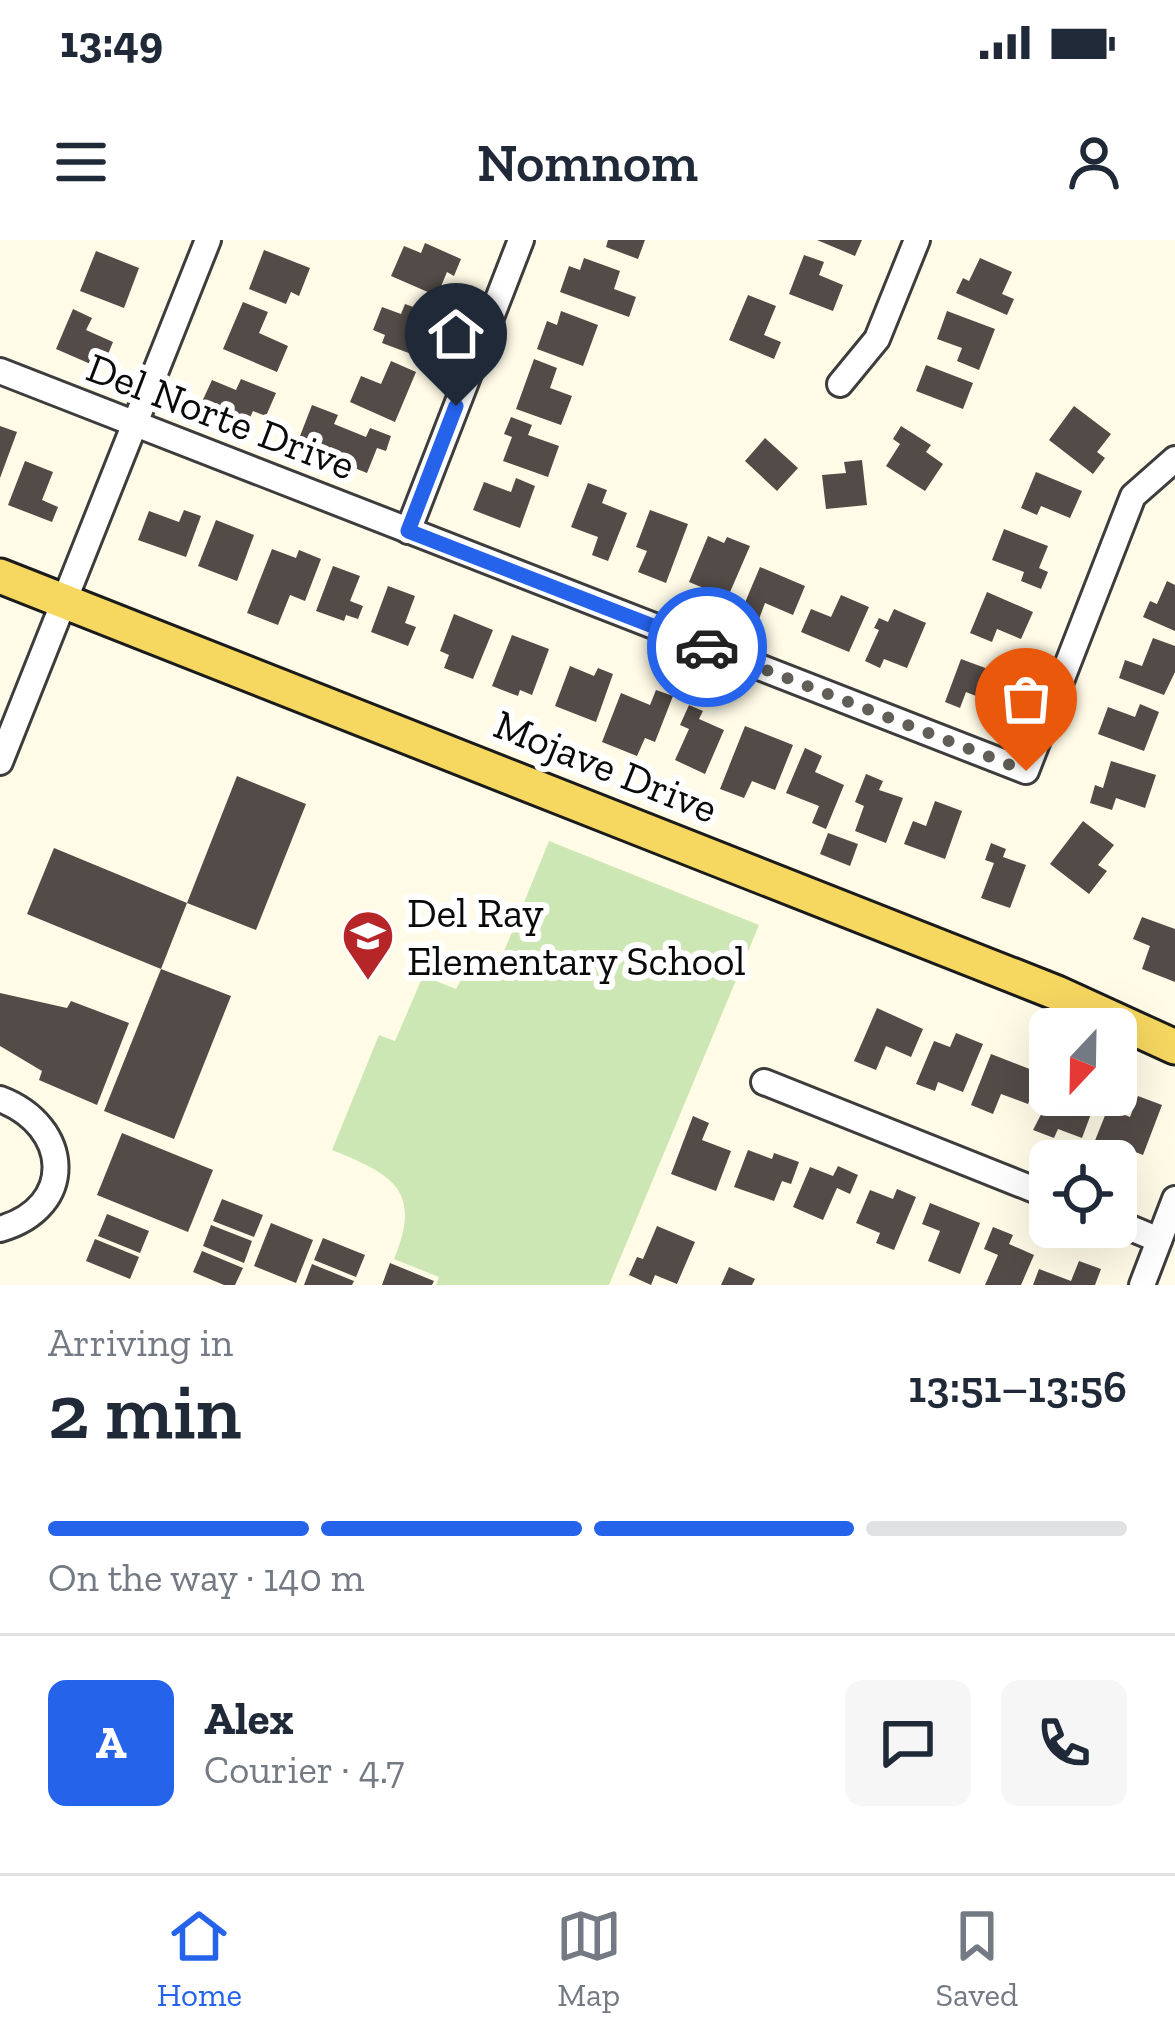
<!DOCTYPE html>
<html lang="en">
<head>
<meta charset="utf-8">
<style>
  :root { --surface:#fff; --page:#f6f6f7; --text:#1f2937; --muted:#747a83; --line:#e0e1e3; --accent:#2563eb }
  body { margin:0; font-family:"Zilla Slab",serif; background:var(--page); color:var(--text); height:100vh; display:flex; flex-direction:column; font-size:45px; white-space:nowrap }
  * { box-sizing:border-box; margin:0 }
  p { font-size:39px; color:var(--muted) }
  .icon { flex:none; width:66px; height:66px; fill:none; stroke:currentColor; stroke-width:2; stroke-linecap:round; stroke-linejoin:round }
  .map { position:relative; height:1045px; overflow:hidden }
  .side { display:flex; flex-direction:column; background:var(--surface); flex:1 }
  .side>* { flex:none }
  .needle { width:78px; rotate:202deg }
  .tools { position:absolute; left:1029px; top:768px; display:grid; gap:24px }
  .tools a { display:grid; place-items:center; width:108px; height:108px; border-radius:18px; background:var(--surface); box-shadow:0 12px 48px #0002; font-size:60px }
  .pin { position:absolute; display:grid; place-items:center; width:102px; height:102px; color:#fff; margin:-123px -51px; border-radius:50% 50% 50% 0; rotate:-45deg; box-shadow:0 0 12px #0007 }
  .pin .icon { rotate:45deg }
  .courier { position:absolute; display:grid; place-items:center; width:120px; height:120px; margin:-60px; border:9px solid #2563eb; border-radius:50%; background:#fff; color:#222; box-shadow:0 3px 15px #0007 }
  .head em { font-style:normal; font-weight:600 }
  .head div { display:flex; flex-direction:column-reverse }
  .head { display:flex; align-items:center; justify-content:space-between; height:204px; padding:0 48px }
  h1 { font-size:78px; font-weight:600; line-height:90px }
  .bar { display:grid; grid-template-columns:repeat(4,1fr); gap:18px 12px; align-content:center; height:144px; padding:0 48px }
  .bar i { height:15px; border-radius:9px; background:var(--line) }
  .bar .current { background:var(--accent) }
  .bar p { grid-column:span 4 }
  .line { display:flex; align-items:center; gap:30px; padding:0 48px; border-top:3px solid var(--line) }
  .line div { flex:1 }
  .round { display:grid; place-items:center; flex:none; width:126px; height:126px; border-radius:18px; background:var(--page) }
  .status { display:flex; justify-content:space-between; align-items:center; height:84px; padding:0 60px; background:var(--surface); direction:ltr }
  .status svg { height:33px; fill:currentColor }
  header { display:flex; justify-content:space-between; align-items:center; height:156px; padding:0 48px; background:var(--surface); font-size:54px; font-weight:600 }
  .tabs { display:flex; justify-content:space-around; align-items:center; height:168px; border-top:3px solid var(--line); background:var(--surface); font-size:33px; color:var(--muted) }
  .tabs a { display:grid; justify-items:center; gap:6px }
  .tabs .current { color:var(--accent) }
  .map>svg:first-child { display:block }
  .green { fill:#cce7b3 }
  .building { fill:#524b47 }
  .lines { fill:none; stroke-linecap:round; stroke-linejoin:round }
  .minor-casing { stroke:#3d3d3d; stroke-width:30 }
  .major-casing { stroke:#1b1b1b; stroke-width:39 }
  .minor { stroke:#fff; stroke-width:24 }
  .major { stroke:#f6d760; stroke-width:33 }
  .done { stroke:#605e57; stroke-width:12; stroke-dasharray:0 21.6 }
  .route { stroke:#2563eb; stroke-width:15 }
  .labels { text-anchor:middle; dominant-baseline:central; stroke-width:12; stroke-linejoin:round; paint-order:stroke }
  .street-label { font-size:42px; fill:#0a0a0a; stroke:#fff }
  .poi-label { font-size:42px; fill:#0a0a0a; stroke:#fff; text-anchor:start }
</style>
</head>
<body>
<div class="status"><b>13:49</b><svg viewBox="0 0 49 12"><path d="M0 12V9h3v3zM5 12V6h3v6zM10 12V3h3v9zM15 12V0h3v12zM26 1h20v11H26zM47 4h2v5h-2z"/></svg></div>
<header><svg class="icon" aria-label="menu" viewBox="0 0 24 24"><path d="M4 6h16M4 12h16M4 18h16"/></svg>Nomnom<svg class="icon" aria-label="person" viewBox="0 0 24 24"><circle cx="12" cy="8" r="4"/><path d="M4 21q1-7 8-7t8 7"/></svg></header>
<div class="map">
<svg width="1175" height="1045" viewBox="0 0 1175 1045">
  <rect width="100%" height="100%" fill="#fffbe7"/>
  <path class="green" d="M549 601 759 685 609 1045H436L439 1037 394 1019C423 950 392 934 332 910L379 795 395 801 423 736 456 749 466 731 492 741Z"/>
  <g class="building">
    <polygon points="608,0 645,0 638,19 606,7"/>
    <polygon points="817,0 862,0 855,16"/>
    <polygon points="425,3 461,19 454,36 447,32 437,56 391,36 404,6 421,13"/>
    <polygon points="264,10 310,28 299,56 291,52 286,64 249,49"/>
    <polygon points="96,11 139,28 124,68 80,51"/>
    <polygon points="804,15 824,22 819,35 843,45 833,71 789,54"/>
    <polygon points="584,18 620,31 614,49 636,57 629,77 560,52 569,26 580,30"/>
    <polygon points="980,18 1012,32 1002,54 1014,59 1007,75 956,53 963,38 969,41"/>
    <polygon points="748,55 776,66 764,95 781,102 774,119 729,100"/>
    <polygon points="243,62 268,72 259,93 288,106 277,132 223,109"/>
    <polygon points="405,64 430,73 420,98 428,102 422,118 382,103 385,95 373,90 382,67 401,74"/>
    <polygon points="73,69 92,78 86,90 113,102 102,129 56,109"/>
    <polygon points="561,71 598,85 583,126 537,109 547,81 557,85"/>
    <polygon points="947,71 995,89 979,130 957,121 962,108 937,99"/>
    <polygon points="534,119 557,128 550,148 572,156 561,185 516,169"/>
    <polygon points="391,121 416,132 395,182 350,162 361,136 381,144"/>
    <polygon points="926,125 973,143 963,169 916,151"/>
    <polygon points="241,139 276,153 266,176 253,171 246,186 200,166 212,140 236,150"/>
    <polygon points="312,165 338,175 334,184 366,197 370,188 391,196 386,211 377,208 367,233 322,215 326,206 300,196"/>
    <polygon points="1074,166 1111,194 1097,212 1105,218 1093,234 1049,200"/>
    <polygon points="511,177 532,185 528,195 559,206 548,237 503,221 512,197 504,194"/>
    <polygon points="0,186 17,192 0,238"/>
    <polygon points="901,186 931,205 926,212 943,224 925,251 886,226 900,204 893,199"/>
    <polygon points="765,198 798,228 777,251 745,221"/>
    <polygon points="862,220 867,265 826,269 822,235 846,233 844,222"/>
    <polygon points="25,221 53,232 42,260 58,267 52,282 8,265"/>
    <polygon points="1036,232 1082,251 1070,278 1041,266 1037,275 1021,268"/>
    <polygon points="516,238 535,246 520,288 473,270 484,242 511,252"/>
    <polygon points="588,243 607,250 602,263 627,273 608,321 592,315 598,297 571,287"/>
    <polygon points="184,270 201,276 186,317 138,300 149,271 179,282"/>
    <polygon points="650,270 688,284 666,343 638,332 647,311 636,307"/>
    <polygon points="216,280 254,295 237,341 198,326"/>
    <polygon points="1004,289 1048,306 1039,328 1048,332 1041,349 1021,341 1024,332 992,320"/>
    <polygon points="708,296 724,303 727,297 750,306 724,366 709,360 713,352 689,342"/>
    <polygon points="272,309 296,318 299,310 321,319 305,361 290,355 278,385 247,373"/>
    <polygon points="333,326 360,336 350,361 363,366 358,379 346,375 344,381 316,371"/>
    <polygon points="760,327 805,346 793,375 765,363 759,379 741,372"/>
    <polygon points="1167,341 1175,345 1175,391 1143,377 1150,361 1157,364"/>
    <polygon points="388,346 415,356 405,383 416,387 408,406 371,392"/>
    <polygon points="987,352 1033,372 1021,399 997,389 992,402 970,393"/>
    <polygon points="841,355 869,367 849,412 801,392 811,369 831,377"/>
    <polygon points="894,369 926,383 907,428 884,419 880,428 865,421 879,390 874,388 879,378 888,382"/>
    <polygon points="454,374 493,390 473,439 444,428 449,415 440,411"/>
    <polygon points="512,395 549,409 532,455 520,450 518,456 492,446"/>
    <polygon points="1153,398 1175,406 1175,432 1164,455 1119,438 1125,420 1142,426"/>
    <polygon points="961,419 1007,436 996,464 966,452 960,468 945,462"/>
    <polygon points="570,426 594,436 598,428 613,434 596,482 555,466"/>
    <polygon points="656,450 673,456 655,502 645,498 637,516 602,502 621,453 650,465"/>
    <polygon points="1140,464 1159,472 1144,511 1098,494 1108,467 1135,477"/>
    <polygon points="689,465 703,471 699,479 724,490 705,534 675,520 689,489 680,485"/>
    <polygon points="745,486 793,505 775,550 752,541 744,558 720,549"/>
    <polygon points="805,508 822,516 815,532 844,545 826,589 812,583 819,566 786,553"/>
    <polygon points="1111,521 1156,535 1145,568 1116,558 1112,570 1090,563 1095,545 1103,548"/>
    <polygon points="866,534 883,541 879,550 903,558 886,603 855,591 864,566 855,562"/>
    <polygon points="237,536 306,564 256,690 187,663"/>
    <polygon points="935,561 962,571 945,619 904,604 913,581 926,586"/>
    <polygon points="1083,581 1114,605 1098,625 1107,631 1089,654 1050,624"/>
    <polygon points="828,593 858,604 850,626 820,614"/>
    <polygon points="991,603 1006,609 1003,617 1026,625 1010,668 981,658 994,623 985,620"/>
    <polygon points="54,608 187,663 161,729 27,674"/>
    <polygon points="1142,677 1175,689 1175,742 1142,729 1150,706 1133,699"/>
    <polygon points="161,729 231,756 174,899 104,871"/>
    <polygon points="0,753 67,768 71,761 129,783 97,865 39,840 42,831 0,806"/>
    <polygon points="877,768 923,789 911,817 886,806 876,830 854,821"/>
    <polygon points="956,793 983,804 963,852 938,842 935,851 916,844 934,801 950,807"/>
    <polygon points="991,814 1040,833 1028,864 1001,854 993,874 971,865"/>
    <polygon points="1051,855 1098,855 1082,898 1058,889 1054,898 1033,890"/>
    <polygon points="1138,856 1162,865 1143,915 1113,903 1107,920 1090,913 1108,868 1130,877"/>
    <polygon points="693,876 709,883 702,900 731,911 716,951 671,934"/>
    <polygon points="122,893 213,930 188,992 97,955"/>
    <polygon points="748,910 772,919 774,913 799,922 791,944 782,941 774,961 734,947"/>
    <polygon points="838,926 858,935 850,954 837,948 823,980 793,967 810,927 833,936"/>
    <polygon points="897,949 916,957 894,1010 876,1003 880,993 856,983 870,950 893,959"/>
    <polygon points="222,959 263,975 254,997 213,981"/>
    <polygon points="930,963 980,983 960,1034 928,1021 940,991 922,984"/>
    <polygon points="107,974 149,991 140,1013 98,996"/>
    <polygon points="271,983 313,1000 296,1043 254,1026"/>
    <polygon points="211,985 252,1001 244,1023 203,1006"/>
    <polygon points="657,986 695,1002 677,1044 655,1035 651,1045 629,1035 637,1017 643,1019"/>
    <polygon points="993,987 1013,995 1009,1004 1034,1015 1021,1045 985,1045 998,1015 984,1009"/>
    <polygon points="323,998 365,1015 356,1037 314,1020"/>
    <polygon points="95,999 139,1017 130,1039 86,1021"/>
    <polygon points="202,1011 243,1028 235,1045 224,1045 193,1032"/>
    <polygon points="1079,1021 1101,1029 1095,1045 1033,1045 1039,1029 1071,1041"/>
    <polygon points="390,1023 434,1041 432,1045 382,1045"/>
    <polygon points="312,1024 354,1041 352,1045 304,1045"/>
    <polygon points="729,1027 755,1039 752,1045 721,1045"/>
  </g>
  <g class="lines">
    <g class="minor-casing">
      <g id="minor">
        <polyline points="0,131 1026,531 1133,256 1175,219"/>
        <polyline points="840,144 877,99 917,0"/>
        <polyline points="408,291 521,0"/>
        <polyline points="0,522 208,0"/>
        <polyline points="764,842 1050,956"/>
        <path d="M0 859C71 886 77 967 0 989"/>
        <polyline points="1116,982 1159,1000"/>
        <polyline points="1142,1045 1175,959"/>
      </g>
    </g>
    <g class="major-casing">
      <polyline id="major" points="0,336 1057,753 1175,807"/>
    </g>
    <use href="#minor" class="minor"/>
    <use href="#major" class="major"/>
  </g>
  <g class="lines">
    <polyline class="done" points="707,407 1026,531"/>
    <polyline class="route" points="456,166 408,291 707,407"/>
  </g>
  <defs>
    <g id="school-pin" transform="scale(2.7)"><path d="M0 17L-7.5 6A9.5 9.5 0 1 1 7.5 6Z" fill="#b62628" stroke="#fff"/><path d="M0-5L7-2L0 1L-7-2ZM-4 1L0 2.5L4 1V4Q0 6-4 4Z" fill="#fff"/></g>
  </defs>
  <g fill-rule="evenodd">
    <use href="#school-pin" x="368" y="696"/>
  </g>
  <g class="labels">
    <g class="street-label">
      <text transform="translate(221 176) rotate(21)">Del Norte Drive</text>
      <text transform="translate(606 526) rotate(22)">Mojave Drive</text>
    </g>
    <g class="poi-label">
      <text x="407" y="672">Del Ray<tspan x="407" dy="48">Elementary School</tspan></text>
    </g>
  </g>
</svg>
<div class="tools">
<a><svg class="needle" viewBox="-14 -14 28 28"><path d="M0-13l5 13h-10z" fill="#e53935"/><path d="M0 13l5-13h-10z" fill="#747a83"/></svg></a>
<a><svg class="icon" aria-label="locate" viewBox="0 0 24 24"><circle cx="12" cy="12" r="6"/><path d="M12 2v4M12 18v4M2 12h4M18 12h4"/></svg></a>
</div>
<div class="pin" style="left:1026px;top:531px;background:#ea580c"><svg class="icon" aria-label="bag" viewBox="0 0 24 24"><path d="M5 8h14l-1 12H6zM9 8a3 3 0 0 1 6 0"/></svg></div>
<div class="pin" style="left:456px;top:166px;background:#1f2937"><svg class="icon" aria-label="home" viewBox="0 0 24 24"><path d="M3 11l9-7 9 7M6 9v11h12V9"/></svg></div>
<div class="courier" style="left:707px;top:407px"><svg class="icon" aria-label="car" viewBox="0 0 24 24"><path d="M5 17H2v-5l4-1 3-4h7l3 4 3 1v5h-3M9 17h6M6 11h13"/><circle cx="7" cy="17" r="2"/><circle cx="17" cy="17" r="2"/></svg></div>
</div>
<section class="side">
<div class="head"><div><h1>2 min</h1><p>Arriving in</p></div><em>13:51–13:56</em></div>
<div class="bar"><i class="current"></i><i class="current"></i><i class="current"></i><i></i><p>On the way · 140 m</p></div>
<div class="line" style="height:216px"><b class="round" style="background:var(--accent);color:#fff">A</b><div><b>Alex</b><p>Courier · 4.7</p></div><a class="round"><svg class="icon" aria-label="chat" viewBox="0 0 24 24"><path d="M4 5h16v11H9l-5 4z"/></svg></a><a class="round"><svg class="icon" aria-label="phone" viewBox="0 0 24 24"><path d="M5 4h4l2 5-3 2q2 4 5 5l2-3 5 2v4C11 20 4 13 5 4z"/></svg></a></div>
</section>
<nav class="tabs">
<a class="current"><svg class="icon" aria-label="home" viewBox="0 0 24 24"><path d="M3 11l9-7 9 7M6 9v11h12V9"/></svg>Home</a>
<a><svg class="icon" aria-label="map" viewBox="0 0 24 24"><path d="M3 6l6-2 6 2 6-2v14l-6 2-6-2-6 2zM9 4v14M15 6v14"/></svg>Map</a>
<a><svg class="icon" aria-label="saved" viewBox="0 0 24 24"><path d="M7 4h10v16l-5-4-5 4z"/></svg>Saved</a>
</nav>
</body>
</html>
